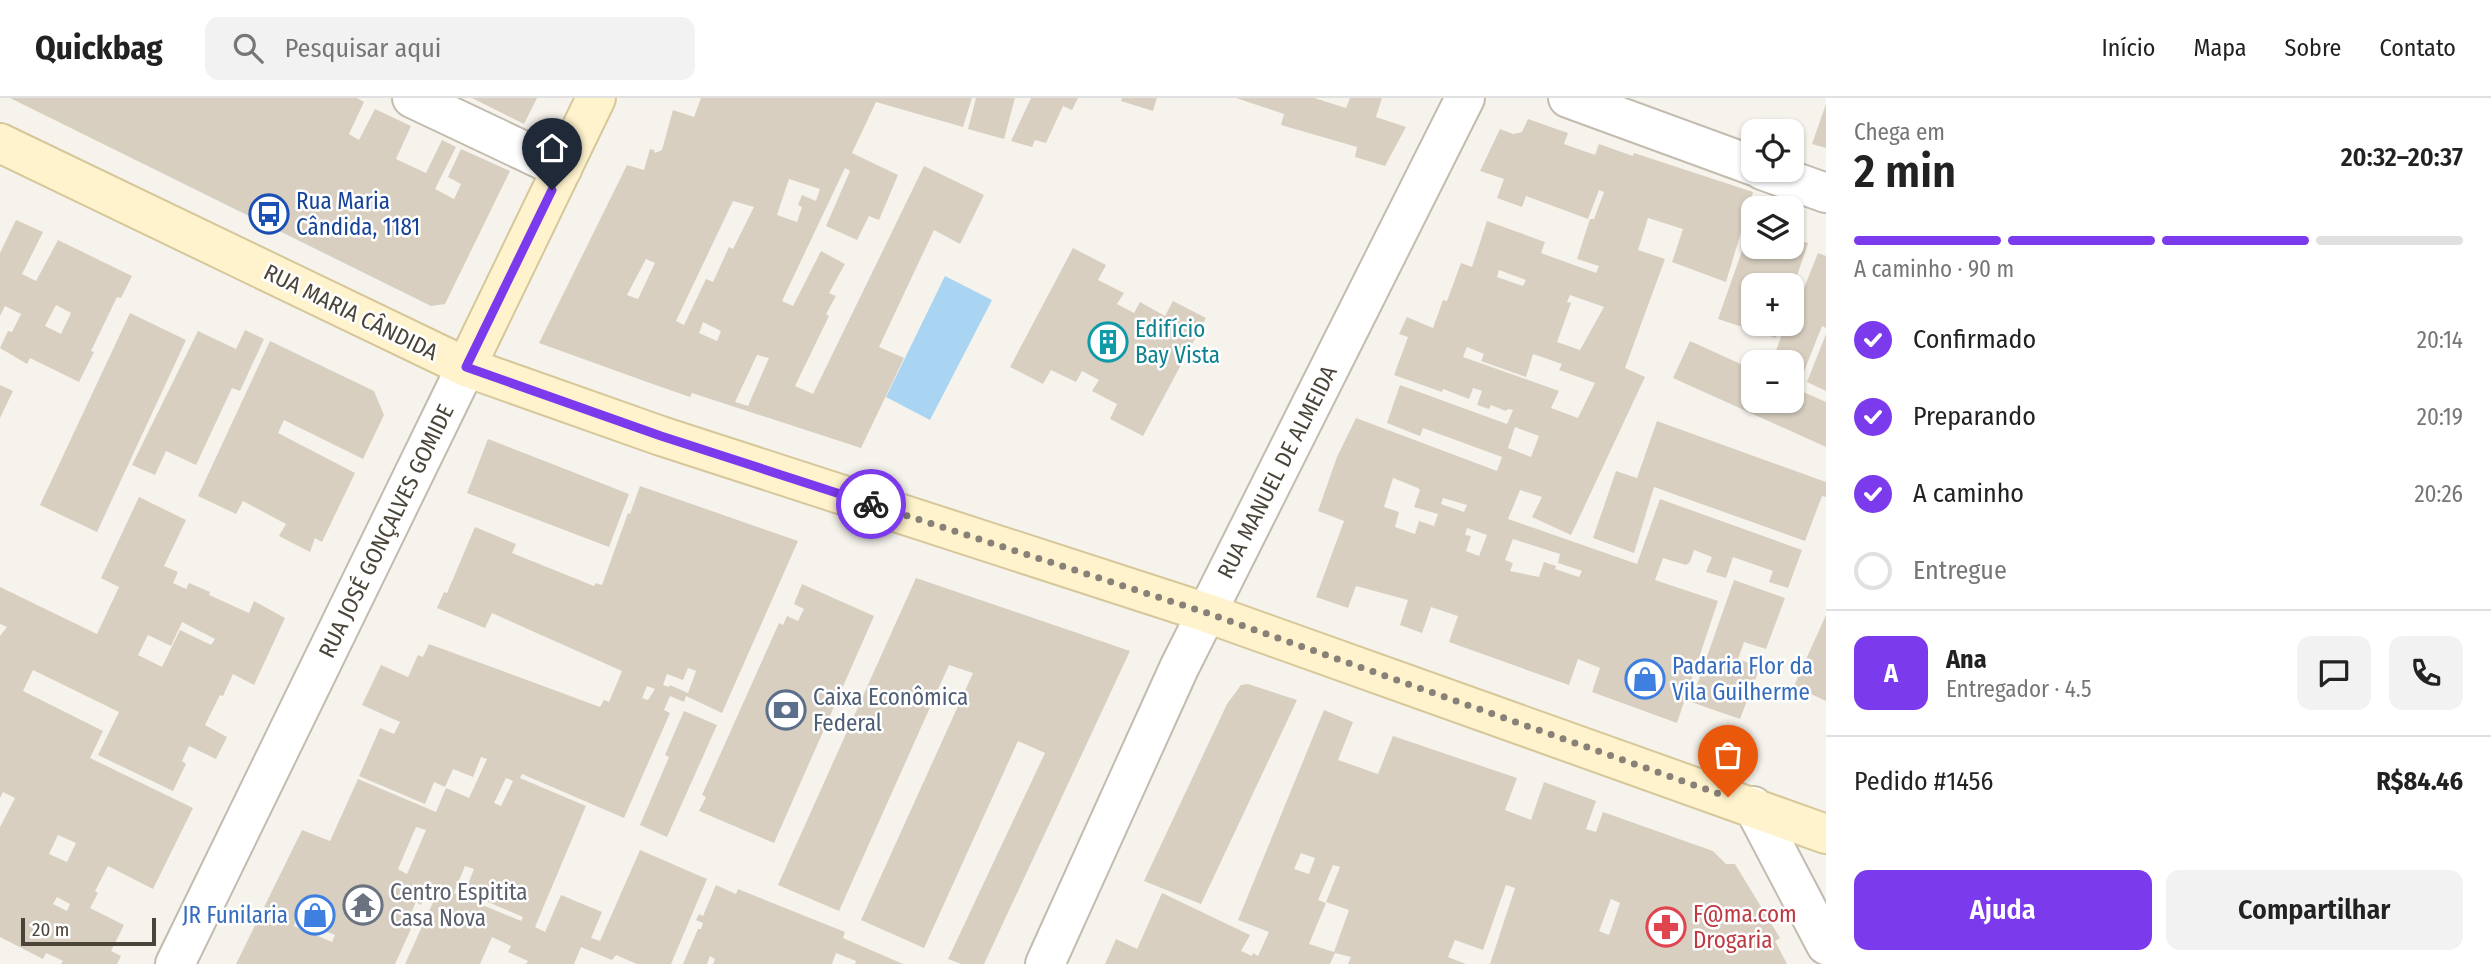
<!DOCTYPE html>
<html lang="pt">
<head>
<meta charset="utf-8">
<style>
  :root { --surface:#fff; --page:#f2f2f2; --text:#222; --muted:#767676; --line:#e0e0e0; --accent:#7c3aed }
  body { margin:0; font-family:"Fira Sans Condensed",sans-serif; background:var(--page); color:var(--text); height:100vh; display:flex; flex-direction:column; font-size:26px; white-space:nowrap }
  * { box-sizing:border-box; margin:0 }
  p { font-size:23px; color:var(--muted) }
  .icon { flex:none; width:38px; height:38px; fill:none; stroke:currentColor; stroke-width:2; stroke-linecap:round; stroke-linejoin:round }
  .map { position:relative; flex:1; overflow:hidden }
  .details { display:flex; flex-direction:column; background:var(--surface); width:665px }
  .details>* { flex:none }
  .controls { position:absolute; left:1741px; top:21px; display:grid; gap:14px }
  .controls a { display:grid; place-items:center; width:63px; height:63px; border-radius:14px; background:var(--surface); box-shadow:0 2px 5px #0004; font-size:35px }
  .scale { position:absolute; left:21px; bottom:18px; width:135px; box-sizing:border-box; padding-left:7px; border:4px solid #4b4439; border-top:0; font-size:19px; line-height:24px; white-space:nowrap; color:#4b4439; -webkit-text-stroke:5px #fff; paint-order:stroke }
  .pin { position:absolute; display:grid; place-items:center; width:60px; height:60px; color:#fff; margin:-72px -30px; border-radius:50% 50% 50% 0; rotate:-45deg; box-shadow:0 0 7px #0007 }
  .pin .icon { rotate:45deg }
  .courier { position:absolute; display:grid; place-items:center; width:70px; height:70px; margin:-35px; border:5px solid #7c3aed; border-radius:50%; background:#fff; color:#222; box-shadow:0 2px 9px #0007 }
  .head em { font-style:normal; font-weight:600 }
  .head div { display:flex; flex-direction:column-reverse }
  .head { display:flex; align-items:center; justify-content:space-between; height:119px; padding:0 28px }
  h1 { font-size:46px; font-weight:600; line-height:52px }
  .bar { display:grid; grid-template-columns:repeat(4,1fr); gap:10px 7px; align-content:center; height:84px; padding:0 28px }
  .bar i { height:9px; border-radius:5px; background:var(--line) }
  .bar .selected { background:var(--accent) }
  .bar p { grid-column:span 4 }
  .line { display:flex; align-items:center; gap:18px; padding:0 28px; border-top:2px solid var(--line) }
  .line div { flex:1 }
  .round { display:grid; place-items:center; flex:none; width:74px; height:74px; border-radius:14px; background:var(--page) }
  ol { padding:0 28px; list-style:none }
  li { display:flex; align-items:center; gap:21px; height:77px }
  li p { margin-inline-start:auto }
  li .icon { padding:7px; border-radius:50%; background:var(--accent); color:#fff; stroke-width:4 }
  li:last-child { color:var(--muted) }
  li i { width:38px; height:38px; border:4px solid var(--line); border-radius:50% }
  .button { display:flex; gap:14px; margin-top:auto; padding:14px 28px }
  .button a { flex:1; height:80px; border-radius:14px; background:var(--accent); color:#fff; font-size:28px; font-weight:600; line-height:80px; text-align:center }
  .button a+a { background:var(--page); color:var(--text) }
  header { display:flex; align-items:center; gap:42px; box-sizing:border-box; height:98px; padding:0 35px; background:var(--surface); border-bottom:2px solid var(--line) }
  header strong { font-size:33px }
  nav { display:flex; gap:38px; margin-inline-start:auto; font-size:24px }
  .search { width:490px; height:63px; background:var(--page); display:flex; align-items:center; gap:18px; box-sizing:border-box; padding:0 24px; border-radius:14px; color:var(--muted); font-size:26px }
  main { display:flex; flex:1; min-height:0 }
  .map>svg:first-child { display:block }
  .water { fill:#a9d4f2 }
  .building { fill:#d8cfc1; fill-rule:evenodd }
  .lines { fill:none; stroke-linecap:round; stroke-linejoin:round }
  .street-casing { stroke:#c2bbae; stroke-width:42 }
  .secondary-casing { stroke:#d6c79b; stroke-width:42 }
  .street { stroke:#fff; stroke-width:38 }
  .secondary { stroke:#fff3cd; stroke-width:38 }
  .done { stroke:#878178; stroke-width:7; stroke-dasharray:0 12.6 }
  .route { stroke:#7c3aed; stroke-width:9 }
  .labels { text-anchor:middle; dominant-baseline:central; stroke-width:5; stroke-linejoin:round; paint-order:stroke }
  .transit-label { font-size:23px; fill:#164399; stroke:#fff; text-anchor:start }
  .street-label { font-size:23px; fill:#4b4439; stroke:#fff }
  .culture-label { font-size:23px; fill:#0d838f; stroke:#fff; text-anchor:start }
  .shop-label { font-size:23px; fill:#366cbe; stroke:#fff; text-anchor:start }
  .service-label { font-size:23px; fill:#4e5e75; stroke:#fff; text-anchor:start }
  .worship-label { font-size:23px; fill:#5b616d; stroke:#fff; text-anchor:start }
  .health-label { font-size:23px; fill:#be3a42; stroke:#fff; text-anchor:start }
</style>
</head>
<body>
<header>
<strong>Quickbag</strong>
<div class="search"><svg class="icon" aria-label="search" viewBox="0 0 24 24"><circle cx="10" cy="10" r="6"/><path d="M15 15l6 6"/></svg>Pesquisar aqui</div>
<nav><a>Início</a><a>Mapa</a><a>Sobre</a><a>Contato</a></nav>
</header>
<main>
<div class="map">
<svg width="1826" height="866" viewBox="0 0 1826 866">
  <rect width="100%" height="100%" fill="#f6f3ec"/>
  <polygon class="water" points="945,178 992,202 930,322 886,299"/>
  <g class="building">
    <polygon points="10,0 357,0 364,4 349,36 359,42 375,11 411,28 396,61 426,75 442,42 456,49 435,91 454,101 461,86 448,79 461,51 510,73 445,206 431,208"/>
    <polygon points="472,0 537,0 524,26"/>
    <path d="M701 0H972L963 29 876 4 852 55 898 77 879 122 869 118 857 142 826 128 850 73 845 70 782 203 793 208 821 153 845 166 829 195 836 198 826 216 829 218 795 288 813 296 924 68 984 97 960 146 934 132 879 249 904 260 861 350 692 295 690 299 647 284 539 245 627 67 644 72 650 51 654 52 655 55 662 52 673 12 694 19ZM789 81 820 91 816 103 802 97 798 107 802 109 797 124 777 117ZM733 103 754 109 733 151 729 149 713 184 706 181 684 227 676 223ZM646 161 655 165 638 201 627 197ZM703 224 721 233 717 243 699 235ZM757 257 769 260 748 308 735 304Z"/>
    <polygon points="976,0 1015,0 1004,41 968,31"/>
    <polygon points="1031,0 1078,0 1072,12 1063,8 1046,45 1035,42 1032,49 1011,43"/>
    <polygon points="1122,0 1157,0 1153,13 1121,3"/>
    <polygon points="1236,0 1314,0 1346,10 1350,0 1382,0 1376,19 1406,29 1385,68 1355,59 1357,49 1281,27 1284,16"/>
    <polygon points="1826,6 1826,50 1812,46"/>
    <path d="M1528 21 1568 35 1564 46 1595 57 1599 46 1633 58 1634 55 1753 94 1726 184 1672 164 1683 131 1648 120 1638 152 1665 161 1625 270 1645 279 1571 437 1532 419 1542 399 1520 392 1508 421 1637 466 1660 401 1802 452 1788 490 1769 484 1773 473 1733 459 1726 480 1706 474 1712 459 1694 452 1690 464 1686 467 1663 460 1655 482 1718 503 1677 625 1592 594 1600 570 1578 561 1569 587 1449 544 1458 518 1431 509 1422 535 1400 527 1408 502 1356 488 1348 510 1316 499 1344 423 1318 413 1337 359 1356 320 1497 373 1502 359 1423 330 1420 338 1387 325 1400 287 1507 326 1513 312 1508 311 1506 313 1491 307 1489 311 1477 307 1482 293 1473 290 1469 301 1443 291 1442 294 1394 277 1408 239 1399 236 1407 219 1433 230 1443 202 1447 203 1461 165 1472 169 1487 123 1545 144 1541 155 1596 175 1599 168 1577 161 1590 121H1594L1604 94 1599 92 1588 121 1526 98 1522 109 1497 100 1504 81 1480 73 1500 31 1513 36 1522 34ZM1499 172 1526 182 1523 188 1497 179ZM1570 197 1604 209 1580 252 1557 244 1571 205 1567 204ZM1467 249 1484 256 1481 263 1526 279 1533 256 1562 266 1559 272 1595 285 1578 320 1551 310 1559 293 1463 259ZM1515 329 1539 338 1531 359 1508 350ZM1393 380 1418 390 1420 392 1414 409 1438 416 1434 428 1419 423 1415 436 1395 429 1399 414 1384 409ZM1443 400 1467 407 1464 414 1441 406ZM1467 430 1487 437 1479 458 1466 453 1471 438 1465 437ZM1513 441 1560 456 1558 465 1582 473 1579 479 1555 471 1556 468 1544 464 1539 479 1510 473 1513 465 1505 462Z"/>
    <path d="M16 122 43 134 22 176 36 183 58 142 132 178 121 200 117 199 91 253 94 254 79 284 30 260 27 266 0 250 8 233 12 234 21 216 5 208 0 218V155ZM56 207 71 215 61 236 45 228Z"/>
    <polygon points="1753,122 1754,149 1792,149 1792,140 1808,145 1794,187 1754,187 1754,226 1780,226 1776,240 1718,221"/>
    <polygon points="1073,150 1106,167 1098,182 1124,195 1117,206 1134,215 1140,204 1165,218 1173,203 1206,220 1143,338 1110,321 1117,306 1092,293 1099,282 1082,273 1076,284 1051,272 1043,286 1010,269"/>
    <polygon points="1818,155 1826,158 1826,230 1822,228 1801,281 1792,276 1792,264 1772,264 1783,233 1789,236 1803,201 1800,200"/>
    <polygon points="130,215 186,242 97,434 40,407"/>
    <polygon points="245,232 264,241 240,293 232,290 196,367 166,353 155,377 132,367 198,233 236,251"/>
    <polygon points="1826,236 1826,293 1807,284"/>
    <polygon points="270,243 374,293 384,317 363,361 284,322 278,335 355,375 322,444 315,440 310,454 279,438 286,426 243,403 236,416 198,398"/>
    <polygon points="1690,243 1754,272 1754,303 1792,303 1792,289 1826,304 1826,349 1673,280"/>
    <polygon points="0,287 13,293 0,320"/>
    <polygon points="1657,323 1826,384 1826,399 1822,398 1805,443 1654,389 1634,455 1593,440 1616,373 1637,380"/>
    <polygon points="488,341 629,396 609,449 467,395"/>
    <path d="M640 388 798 443 722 615 686 598 684 604 670 598 664 612 670 615 624 720 522 676 520 680 586 708 535 829 545 834 561 797 602 814 591 840 600 843 640 752 707 781 671 866H637L616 857 612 862 581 849 574 866H526L528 863 508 854 511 848 492 839 480 866H405L440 789 431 786 421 807 416 804 405 828 411 831 395 866H236L302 732 330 743 358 681 436 714 446 690 469 700 487 661 481 659 473 679 453 671 445 689 434 684 425 706 359 678 380 630 394 636 400 624 362 607 381 567 408 579 418 557 423 559 429 546 600 609 604 602 609 604 622 573 492 515 485 530 437 510 444 494 447 495 475 429 516 446 512 455 594 488 596 485 602 487 628 415 630 416ZM688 570 696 573 688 595 670 587 669 589 663 587 667 576 683 582ZM647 588 655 591 648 602 642 600ZM506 680 513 683 501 708 494 705ZM416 729 426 732 407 776 398 771ZM465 768 474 771 465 794 523 819 521 823 454 795ZM296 821 335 837 332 844 294 828Z"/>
    <path d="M139 399 186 422 164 468 178 474 173 485 186 491 189 485 210 494 209 497 249 515 254 503 285 520 254 587 233 576 223 598 220 597 205 627 227 639 216 661 189 648 182 663 186 666 173 693 98 657 119 614 33 572 23 593 103 633 90 660 193 710 153 791 108 768 95 793 98 795 90 810 124 827 111 853 121 858 117 866H61L63 863 46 855 43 861 0 839V729L15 700 3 694 0 700V538L7 529 0 526V489L97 536 119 489 101 480ZM182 524 215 541 211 547 180 532 162 569 138 557 148 537 171 548ZM58 737 76 745 67 764 49 756ZM57 799 70 806 67 813 53 806Z"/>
    <polygon points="916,480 1130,553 984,866 961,866 948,861 1045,655 1018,643 924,850 861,822 973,575 949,567 839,813 778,787"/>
    <polygon points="1734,482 1785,500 1766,551 1744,544 1738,561 1760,569 1740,621 1691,604"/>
    <polygon points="802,486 874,518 774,745 699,713 706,699 702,697 779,525 783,527 787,518 798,523 804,511 794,506"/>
    <polygon points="1826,517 1826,603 1794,588"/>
    <polygon points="1248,586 1297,602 1201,806 1144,783 1227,606 1241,587"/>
    <path d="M1324 612 1353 624 1338 662 1378 676 1393 638 1517 680 1505 712 1531 722 1544 684 1596 703 1586 731 1596 734 1603 714 1713 753 1726 766H1735L1780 840 1775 843 1787 866H1490L1515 790 1506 787 1483 852 1455 842 1448 859 1466 866H1348L1351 859 1335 855 1330 866H1105L1116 841 1137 851 1162 795 1250 837 1241 853 1252 858 1253 855 1258 858 1269 834 1238 822ZM1301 755 1315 760 1309 776 1294 771ZM1333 767 1340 769 1326 804 1349 812 1334 854 1309 846 1326 805 1318 802ZM1611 801 1620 805 1609 837 1599 833Z"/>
    <polygon points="684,613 717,627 667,739 640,727 669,659 665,657"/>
    <polygon points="716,787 736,796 738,791 845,834 843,840 903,866 855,866 856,863 836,855 832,866 713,866 715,861 710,858 707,866 683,866 698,831 701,831 703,825 696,822 699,816 703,818"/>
  </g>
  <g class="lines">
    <g class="street-casing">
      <g id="street">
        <polyline points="412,0 562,71"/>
        <polyline points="1568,0 1754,68"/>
        <polyline points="1762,72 1826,95"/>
        <polyline points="1753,708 1826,847"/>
        <polyline points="175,866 466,269"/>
        <polyline points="1045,866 1179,570 1465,0"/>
      </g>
    </g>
    <g class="secondary-casing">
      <g id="secondary">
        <polyline points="0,45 466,269 661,338 1207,515 1826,736"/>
        <polyline points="466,269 596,0"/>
      </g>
    </g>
    <use href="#street" class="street"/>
    <use href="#secondary" class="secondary"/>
  </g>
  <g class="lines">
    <polyline class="done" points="871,406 1207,515 1728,699"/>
    <polyline class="route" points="552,92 466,269 661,338 871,406"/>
  </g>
  <defs>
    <g id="bus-ring" transform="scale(2.0125)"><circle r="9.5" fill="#fff" stroke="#1a4fb4" stroke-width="1.5"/><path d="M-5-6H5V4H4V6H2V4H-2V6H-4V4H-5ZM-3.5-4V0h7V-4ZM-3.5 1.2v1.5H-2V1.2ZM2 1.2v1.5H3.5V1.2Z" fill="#1a4fb4"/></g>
    <g id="building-ring" transform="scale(2.0125)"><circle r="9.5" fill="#fff" stroke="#0f9aa8" stroke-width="1.5"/><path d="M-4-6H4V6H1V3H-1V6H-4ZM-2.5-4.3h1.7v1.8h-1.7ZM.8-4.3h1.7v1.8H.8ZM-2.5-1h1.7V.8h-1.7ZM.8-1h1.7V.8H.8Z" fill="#0f9aa8"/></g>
    <g id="shop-ring" transform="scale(2.0125)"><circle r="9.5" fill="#fff" stroke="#3f7fe0" stroke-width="1.5"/><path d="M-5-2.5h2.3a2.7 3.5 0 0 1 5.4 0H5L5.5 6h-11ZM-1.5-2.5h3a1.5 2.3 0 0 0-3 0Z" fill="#3f7fe0"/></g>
    <g id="bank-ring" transform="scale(2.0125)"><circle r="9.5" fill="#fff" stroke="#5c6f8a" stroke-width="1.5"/><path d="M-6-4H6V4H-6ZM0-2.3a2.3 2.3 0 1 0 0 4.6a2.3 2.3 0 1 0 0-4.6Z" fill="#5c6f8a"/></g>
    <g id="temple-ring" transform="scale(2.0125)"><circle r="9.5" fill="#fff" stroke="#6b7280" stroke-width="1.5"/><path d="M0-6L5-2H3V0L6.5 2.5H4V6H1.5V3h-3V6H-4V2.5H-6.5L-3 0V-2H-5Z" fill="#6b7280"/></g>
    <g id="pharmacy-ring" transform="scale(2.0125)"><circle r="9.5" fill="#fff" stroke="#e0444e" stroke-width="1.5"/><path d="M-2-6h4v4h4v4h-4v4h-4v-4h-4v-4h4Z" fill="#e0444e"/></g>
  </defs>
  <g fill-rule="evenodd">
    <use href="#bus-ring" x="269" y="116"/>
    <use href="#building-ring" x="1108" y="244"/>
    <use href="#shop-ring" x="1645" y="581"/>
    <use href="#bank-ring" x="786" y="612"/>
    <use href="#temple-ring" x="363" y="807"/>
    <use href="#shop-ring" x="315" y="817"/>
    <use href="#pharmacy-ring" x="1666" y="829"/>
  </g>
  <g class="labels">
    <g class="transit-label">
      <text x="296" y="103">Rua Maria<tspan x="296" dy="26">Cândida, 1181</tspan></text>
    </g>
    <g class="street-label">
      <text transform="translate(351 214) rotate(26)">RUA MARIA CÂNDIDA</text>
      <text transform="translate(1277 374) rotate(-63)">RUA MANUEL DE ALMEIDA</text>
      <text transform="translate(386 433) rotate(-64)">RUA JOSÉ GONÇALVES GOMIDE</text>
    </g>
    <g class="culture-label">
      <text x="1135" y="231">Edifício<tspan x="1135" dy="26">Bay Vista</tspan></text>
    </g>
    <g class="shop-label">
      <text x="1672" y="568">Padaria Flor da<tspan x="1672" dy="26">Vila Guilherme</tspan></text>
      <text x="288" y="817" text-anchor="end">JR Funilaria</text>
    </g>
    <g class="service-label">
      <text x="813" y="599">Caixa Econômica<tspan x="813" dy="26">Federal</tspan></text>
    </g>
    <g class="worship-label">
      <text x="390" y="794">Centro Espitita<tspan x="390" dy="26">Casa Nova</tspan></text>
    </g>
    <g class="health-label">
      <text x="1693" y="816">F@ma.com<tspan x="1693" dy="26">Drogaria</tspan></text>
    </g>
  </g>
</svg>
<div class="controls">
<a><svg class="icon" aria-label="locate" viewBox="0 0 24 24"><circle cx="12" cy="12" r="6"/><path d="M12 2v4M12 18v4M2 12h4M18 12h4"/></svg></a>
<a><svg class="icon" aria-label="layers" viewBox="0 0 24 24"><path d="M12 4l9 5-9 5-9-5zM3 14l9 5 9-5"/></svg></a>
<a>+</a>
<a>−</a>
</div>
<div class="scale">20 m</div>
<div class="pin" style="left:1728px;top:699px;background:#ea580c"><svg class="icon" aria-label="bag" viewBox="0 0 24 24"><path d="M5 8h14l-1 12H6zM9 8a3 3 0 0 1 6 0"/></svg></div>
<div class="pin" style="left:552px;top:92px;background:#1f2937"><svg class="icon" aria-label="home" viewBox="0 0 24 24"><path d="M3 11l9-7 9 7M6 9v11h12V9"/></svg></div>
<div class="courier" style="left:871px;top:406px"><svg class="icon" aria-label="bike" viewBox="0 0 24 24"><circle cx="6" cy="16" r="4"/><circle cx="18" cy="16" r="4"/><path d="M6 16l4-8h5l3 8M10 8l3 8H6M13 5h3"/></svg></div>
</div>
<section class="details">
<div class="head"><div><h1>2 min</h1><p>Chega em</p></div><em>20:32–20:37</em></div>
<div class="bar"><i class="selected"></i><i class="selected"></i><i class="selected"></i><i></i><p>A caminho · 90 m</p></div>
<ol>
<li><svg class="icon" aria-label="check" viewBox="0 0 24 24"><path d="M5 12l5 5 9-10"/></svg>Confirmado<p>20:14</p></li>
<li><svg class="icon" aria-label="check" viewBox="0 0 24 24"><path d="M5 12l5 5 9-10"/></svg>Preparando<p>20:19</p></li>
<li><svg class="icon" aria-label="check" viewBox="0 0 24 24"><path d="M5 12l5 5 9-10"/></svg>A caminho<p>20:26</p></li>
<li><i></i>Entregue</li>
</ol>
<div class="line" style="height:126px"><b class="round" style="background:var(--accent);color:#fff">A</b><div><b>Ana</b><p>Entregador · 4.5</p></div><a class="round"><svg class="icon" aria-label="chat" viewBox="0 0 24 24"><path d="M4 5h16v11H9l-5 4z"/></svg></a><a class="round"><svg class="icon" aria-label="phone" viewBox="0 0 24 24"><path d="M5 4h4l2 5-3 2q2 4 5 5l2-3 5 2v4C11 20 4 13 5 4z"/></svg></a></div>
<div class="line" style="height:91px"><div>Pedido #1456</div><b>R$84.46</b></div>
<div class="button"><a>Ajuda</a><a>Compartilhar</a></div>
</section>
</main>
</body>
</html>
